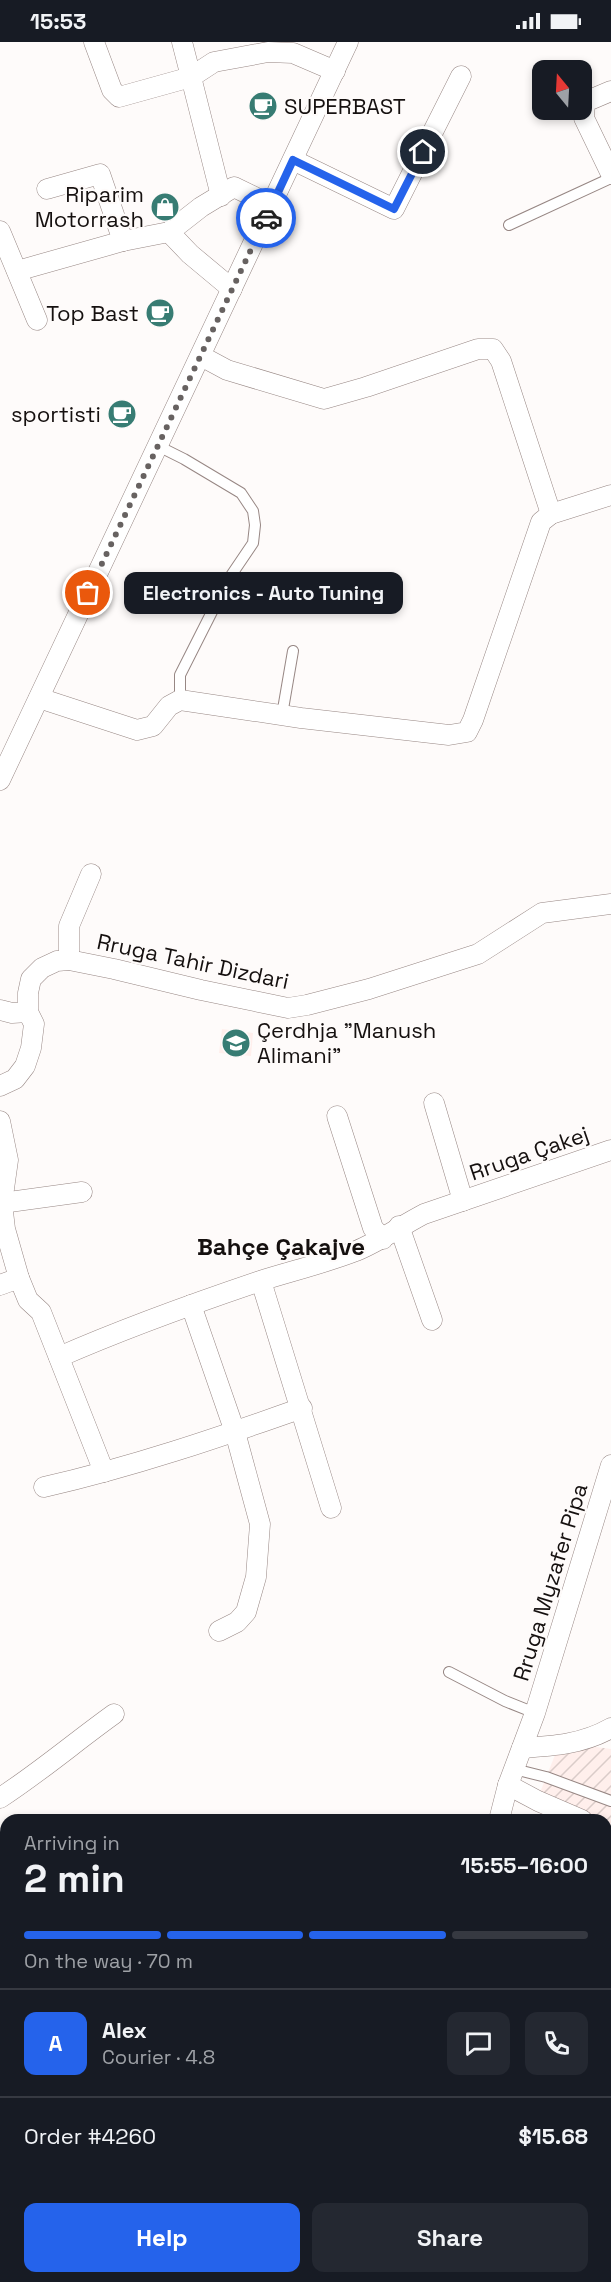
<!DOCTYPE html>
<html lang="en">
<head>
<meta charset="utf-8">
<style>
  :root { --surface:#171b24; --page:#242831; --text:#f1f3f6; --muted:#9ea1a6; --line:#363941; --accent:#2563eb }
  body { margin:0; font-family:"Space Grotesk",sans-serif; background:var(--page); color:var(--text); height:100vh; display:flex; flex-direction:column; font-size:22px; white-space:nowrap }
  * { box-sizing:border-box; margin:0 }
  p { font-size:20px; color:var(--muted) }
  .icon { flex:none; width:33px; height:33px; fill:none; stroke:currentColor; stroke-width:2; stroke-linecap:round; stroke-linejoin:round }
  .map { position:relative; flex:1; overflow:hidden }
  .details { position:absolute; left:0px; top:1772px; width:612px; height:470px; display:flex; flex-direction:column; background:var(--surface); border-radius:18px 18px 0 0; box-shadow:0 3px 9px #0003 }
  .details>* { flex:none }
  .needle { width:39px; rotate:342deg }
  .tools { position:absolute; left:532px; top:18px; display:grid; gap:12px }
  .tools a { display:grid; place-items:center; width:60px; height:60px; border-radius:12px; background:var(--surface); box-shadow:0 3px 9px #0003; font-size:30px }
  .pin { position:absolute; display:grid; place-items:center; width:51px; height:51px; color:#fff; margin:-26px; border:3px solid #fff; border-radius:50%; box-shadow:0 2px 6px #0007 }
  .courier { position:absolute; display:grid; place-items:center; width:60px; height:60px; margin:-30px; border:4px solid #2563eb; border-radius:50%; background:#fff; color:#222; box-shadow:0 2px 8px #0007 }
  .bubble { position:absolute; height:42px; border-radius:12px; background:var(--surface); box-shadow:0 3px 9px #0003; font-size:20px; font-weight:700; line-height:42px; text-align:center }
  .headline em { font-style:normal; font-weight:700 }
  .headline div { display:flex; flex-direction:column-reverse }
  .headline { display:flex; align-items:center; justify-content:space-between; height:102px; padding:0 24px }
  h1 { font-size:39px; font-weight:700; line-height:45px }
  .bar { display:grid; grid-template-columns:repeat(4,1fr); gap:9px 6px; align-content:center; height:72px; padding:0 24px }
  .bar i { height:8px; border-radius:4px; background:var(--line) }
  .bar .on { background:var(--accent) }
  .bar p { grid-column:span 4 }
  .line { display:flex; align-items:center; gap:15px; padding:0 24px; border-top:2px solid var(--line) }
  .line div { flex:1 }
  .round { display:grid; place-items:center; flex:none; width:63px; height:63px; border-radius:12px; background:var(--page) }
  .action { display:flex; gap:12px; margin-top:auto; padding:12px 24px }
  .action a { flex:1; height:69px; border-radius:12px; background:var(--accent); color:#fff; font-size:24px; font-weight:700; line-height:69px; text-align:center }
  .action a+a { background:var(--page); color:var(--text) }
  .status { display:flex; justify-content:space-between; align-items:center; height:42px; padding:0 30px; background:var(--surface); direction:ltr }
  .status svg { height:16px; fill:currentColor }
  .map>svg:first-child { display:block }
  .built { fill:#ffefec }
  .industrial { fill:url(#industrial-furrows) }
  .lines { fill:none; stroke-linecap:round; stroke-linejoin:round }
  .lane-casing { stroke:#978784; stroke-width:12 }
  .street-casing { stroke:#978784; stroke-width:21 }
  .secondary-casing { stroke:#978784; stroke-width:30 }
  .lane { stroke:#fff; stroke-width:10 }
  .street { stroke:#fff; stroke-width:20 }
  .secondary { stroke:#fff; stroke-width:28 }
  .done { stroke:#676261; stroke-width:6; stroke-dasharray:0 10.8 }
  .route { stroke:#2563eb; stroke-width:8 }
  .labels { text-anchor:middle; dominant-baseline:central; stroke-width:4.5; stroke-linejoin:round; paint-order:stroke }
  .poi-label { font-size:22px; fill:#15100f; stroke:#fefbfa; text-anchor:end }
  .street-label { font-size:22px; fill:#15100f; stroke:#fefbfa }
  .neighbourhood-label { font-size:24px; font-weight:bold; fill:#15100f; stroke:#fefbfa }
</style>
</head>
<body>
<div class="status"><b>15:53</b><svg viewBox="0 0 49 12"><path d="M0 12V9h3v3zM5 12V6h3v6zM10 12V3h3v9zM15 12V0h3v12zM26 1h20v11H26zM47 4h2v5h-2z"/></svg></div>
<div class="map">
<svg width="611" height="2240" viewBox="0 0 611 2240">
  <defs>
    <pattern id="industrial-furrows" width="10" height="10" patternUnits="userSpaceOnUse" patternTransform="scale(1.5)"><rect width="10" height="10" fill="#ffefec"/><path d="M-1 1l2-2M0 10L10 0M9 11l2-2" fill="none" stroke="#daccc9"/></pattern>
  </defs>
  <rect width="100%" height="100%" fill="#fefbfa"/>
  <polygon class="built" points="222,987 253,991 251,1014 219,1011"/>
  <polygon class="industrial" points="581,1703 611,1707 611,1789 606,1786 606,1778 592,1777 571,1766 539,1753 557,1708"/>
  <g class="lines">
    <g class="lane-casing">
      <g id="lane">
        <polyline points="509,183 611,136"/>
        <polyline points="158,404 184,417 241,451 253,469 255,483 253,501 228,538 180,633 180,658"/>
        <polyline points="282,673 293,609"/>
        <polyline points="449,1630 505,1659 535,1671"/>
        <polyline points="514,1727 546,1735 611,1759"/>
      </g>
    </g>
    <g class="street-casing">
      <g id="street">
        <polyline points="94,0 112,48 119,55 191,35 182,0"/>
        <polyline points="611,49 585,60 584,76 611,132"/>
        <polyline points="293,118 394,167 461,34"/>
        <polyline points="47,147 100,132 123,199"/>
        <polyline points="221,154 191,35 214,20 268,10 293,11 335,29"/>
        <polyline points="0,189 37,278"/>
        <polyline points="169,190 190,212 232,247"/>
        <polyline points="17,229 123,199 169,190 201,165 234,145 271,163"/>
        <polyline points="201,314 227,328 324,357 366,345 478,307 493,307 501,319 551,472"/>
        <polyline points="39,656 137,688 153,684 169,664 180,658 301,676 449,693 467,690 473,678 541,480 551,472 611,453"/>
        <polyline points="0,738 348,0"/>
        <polyline points="69,918 69,884 91,832"/>
        <polyline points="0,968 12,971 28,970"/>
        <polyline points="0,1044 15,1037 25,1024 31,1006 34,982 28,970 28,951 31,937 42,926 57,919 69,918 114,927 201,948 288,966 307,963 369,947 478,912 542,871 611,862"/>
        <polyline points="434,1061 463,1159"/>
        <polyline points="337,1074 373,1186 383,1197"/>
        <polyline points="0,1079 8,1118 2,1161 5,1187 19,1236"/>
        <polyline points="2,1161 82,1150"/>
        <polyline points="399,1184 432,1278"/>
        <polyline points="261,1239 331,1466"/>
        <polyline points="0,1243 19,1236 28,1258 41,1270 104,1430"/>
        <polyline points="191,1263 235,1390 260,1482 256,1535 246,1570 237,1580 219,1589"/>
        <path d="M59 1315C125 1286 192 1262 260 1239 292 1229 325 1221 356 1209 380 1199 401 1184 424 1172L611 1108"/>
        <path d="M44 1445C132 1425 217 1396 302 1366"/>
        <path d="M522 1706C554 1704 583 1702 611 1686"/>
        <polyline points="508,1743 538,1759 582,1778"/>
        <path d="M0 1756C40 1730 75 1700 114 1672"/>
        <polyline points="499,1778 508,1743 535,1671 611,1423"/>
        <polyline points="606,1795 611,1798"/>
        <polyline points="0,2125 6,2122"/>
        <polyline points="441,2235 441,2240"/>
        <polyline points="248,2236 253,2235"/>
        <polyline points="46,2240 46,2235"/>
      </g>
    </g>
    <g class="secondary-casing">
      <polyline id="secondary" points="0,2234 2,2240"/>
    </g>
    <use href="#lane" class="lane"/>
    <use href="#street" class="street"/>
    <use href="#secondary" class="secondary"/>
  </g>
  <g class="lines">
    <polyline class="done" points="88,551 266,176"/>
    <polyline class="route" points="266,176 293,118 394,167 423,110"/>
  </g>
  <defs>
    <g id="cafe-disc" transform="scale(1.5)"><circle r="9.5" fill="#377c73" stroke="#fefbfa"/><path d="M-5.5-4.5H6V0H3Q3 3.5 0 3.5H-2.5Q-5.5 3.5-5.5 0ZM3-3.2v2h1.7v-2ZM-6 4.5H4V6H-6Z" fill="#fff"/></g>
    <g id="shop-disc" transform="scale(1.5)"><circle r="9.5" fill="#377c73" stroke="#fefbfa"/><path d="M-5-2.5h2.3a2.7 3.5 0 0 1 5.4 0H5L5.5 6h-11ZM-1.5-2.5h3a1.5 2.3 0 0 0-3 0Z" fill="#fff"/></g>
    <g id="school-disc" transform="scale(1.5)"><circle r="9.5" fill="#377c73" stroke="#fefbfa"/><path d="M0-5L7-2L0 1L-7-2ZM-4 1L0 2.5L4 1V4Q0 6-4 4Z" fill="#fff"/></g>
  </defs>
  <g fill-rule="evenodd">
    <use href="#cafe-disc" x="263" y="64"/>
    <use href="#shop-disc" x="165" y="165"/>
    <use href="#cafe-disc" x="160" y="271"/>
    <use href="#cafe-disc" x="122" y="372"/>
    <use href="#school-disc" x="236" y="1001"/>
  </g>
  <g class="labels">
    <g class="poi-label">
      <text x="284" y="64" text-anchor="start">SUPERBAST</text>
      <text x="144" y="152">Riparim<tspan x="144" dy="25">Motorrash</tspan></text>
      <text x="139" y="271">Top Bast</text>
      <text x="101" y="372">sportisti</text>
      <text x="257" y="988" text-anchor="start">Çerdhja "Manush<tspan x="257" dy="25">Alimani"</tspan></text>
    </g>
    <g class="street-label">
      <text transform="translate(193 919) rotate(12)">Rruga Tahir Dizdari</text>
      <text transform="translate(529 1111) rotate(-19)">Rruga Çakej</text>
      <text transform="translate(550 1540) rotate(-73)">Rruga Myzafer Pipa</text>
    </g>
    <g class="neighbourhood-label">
      <text x="281" y="1204">Bahçe Çakajve</text>
    </g>
  </g>
</svg>
<div class="tools">
<a><svg class="needle" viewBox="-14 -14 28 28"><path d="M0-13l5 13h-10z" fill="#e53935"/><path d="M0 13l5-13h-10z" fill="#9ea1a6"/></svg></a>
</div>
<div class="pin" style="left:88px;top:551px;background:#ea580c"><svg class="icon" aria-label="bag" viewBox="0 0 24 24"><path d="M5 8h14l-1 12H6zM9 8a3 3 0 0 1 6 0"/></svg></div>
<div class="pin" style="left:423px;top:110px;background:#1f2937"><svg class="icon" aria-label="home" viewBox="0 0 24 24"><path d="M3 11l9-7 9 7M6 9v11h12V9"/></svg></div>
<div class="courier" style="left:266px;top:176px"><svg class="icon" aria-label="car" viewBox="0 0 24 24"><path d="M5 17H2v-5l4-1 3-4h7l3 4 3 1v5h-3M9 17h6M6 11h13"/><circle cx="7" cy="17" r="2"/><circle cx="17" cy="17" r="2"/></svg></div>
<div class="bubble" style="left:124px;top:530px;width:279px">Electronics - Auto Tuning</div>
<section class="details">
<div class="headline"><div><h1>2 min</h1><p>Arriving in</p></div><em>15:55–16:00</em></div>
<div class="bar"><i class="on"></i><i class="on"></i><i class="on"></i><i></i><p>On the way · 70 m</p></div>
<div class="line" style="height:108px"><b class="round" style="background:var(--accent);color:#fff">A</b><div><b>Alex</b><p>Courier · 4.8</p></div><a class="round"><svg class="icon" aria-label="chat" viewBox="0 0 24 24"><path d="M4 5h16v11H9l-5 4z"/></svg></a><a class="round"><svg class="icon" aria-label="phone" viewBox="0 0 24 24"><path d="M5 4h4l2 5-3 2q2 4 5 5l2-3 5 2v4C11 20 4 13 5 4z"/></svg></a></div>
<div class="line" style="height:78px"><div>Order #4260</div><b>$15.68</b></div>
<div class="action"><a>Help</a><a>Share</a></div>
</section>
</div>
</body>
</html>
